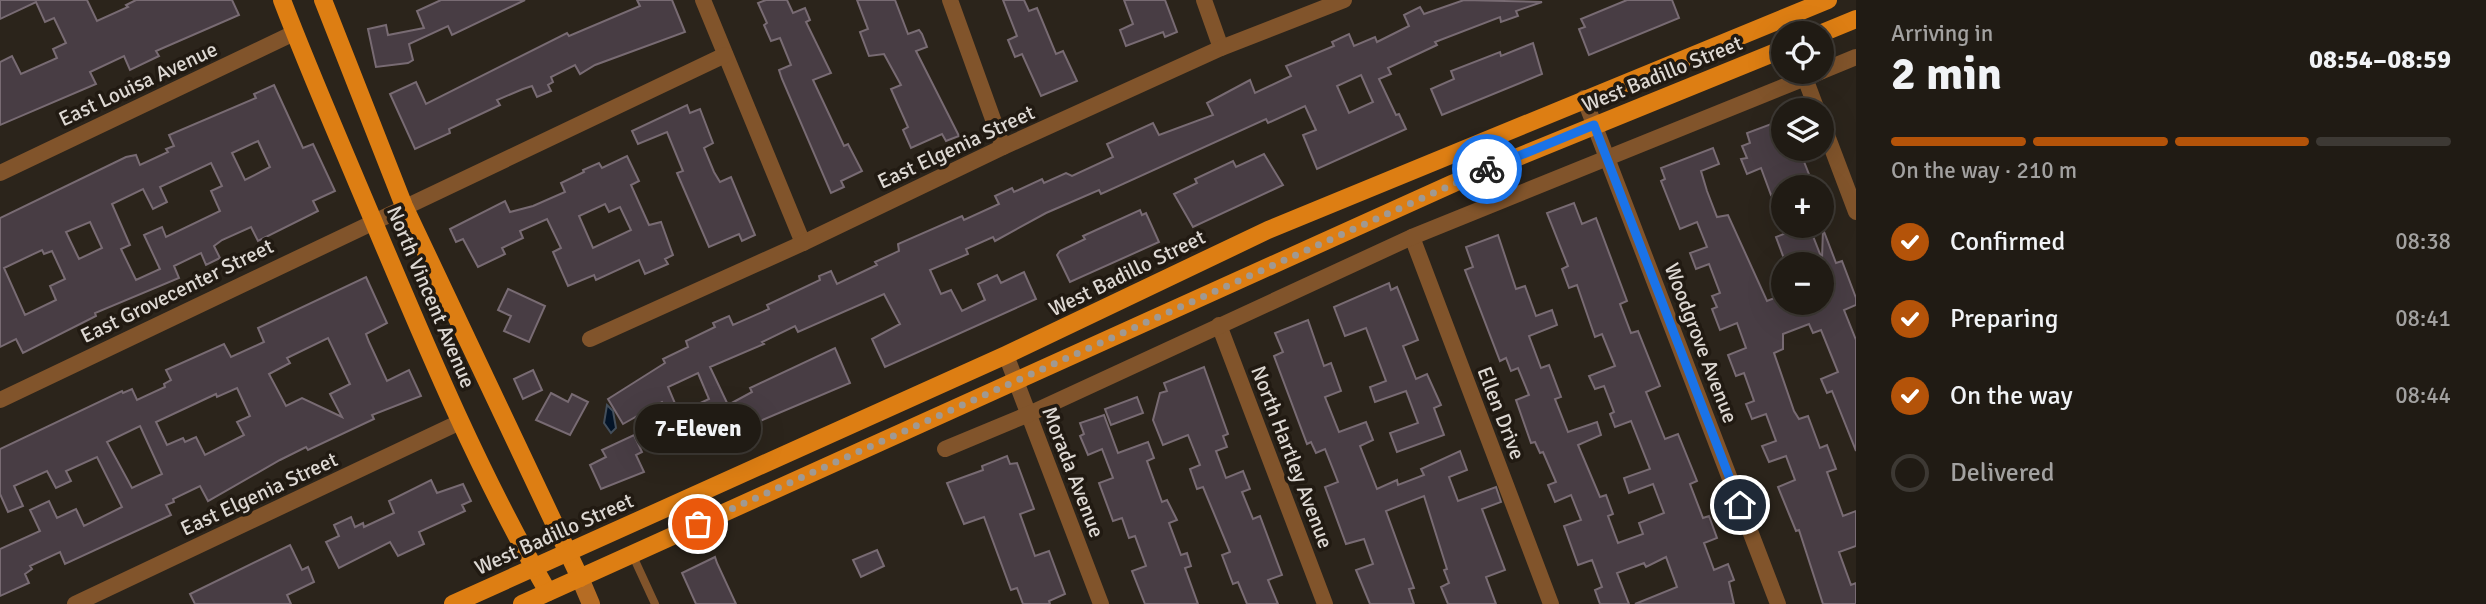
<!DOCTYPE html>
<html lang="en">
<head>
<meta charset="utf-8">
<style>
  :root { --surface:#201b14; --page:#28241d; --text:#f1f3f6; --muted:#a2a1a0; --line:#3d3934; --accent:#b45309 }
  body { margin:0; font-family:Signika,sans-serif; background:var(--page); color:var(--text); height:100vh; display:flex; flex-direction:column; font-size:26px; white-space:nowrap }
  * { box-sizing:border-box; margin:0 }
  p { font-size:23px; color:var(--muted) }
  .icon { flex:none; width:38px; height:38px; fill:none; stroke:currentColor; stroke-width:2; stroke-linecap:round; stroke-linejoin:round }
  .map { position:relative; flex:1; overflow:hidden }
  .panel { display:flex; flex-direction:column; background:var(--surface); width:630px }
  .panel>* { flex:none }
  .fabs { position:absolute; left:1771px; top:21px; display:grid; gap:14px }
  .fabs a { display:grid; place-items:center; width:63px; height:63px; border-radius:50%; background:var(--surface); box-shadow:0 7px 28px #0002,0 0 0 2px var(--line); font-size:35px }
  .pin { position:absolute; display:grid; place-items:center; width:60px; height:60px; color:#fff; margin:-30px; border:4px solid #fff; border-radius:50%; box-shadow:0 2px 7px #0007 }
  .courier { position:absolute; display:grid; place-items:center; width:70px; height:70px; margin:-35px; border:5px solid #1a73e8; border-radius:50%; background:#fff; color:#222; box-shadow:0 2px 9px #0007 }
  .bubble { position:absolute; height:49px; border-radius:24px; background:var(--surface); box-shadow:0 7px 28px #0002,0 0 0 2px var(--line); font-size:23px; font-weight:800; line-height:49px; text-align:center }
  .overview em { font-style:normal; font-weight:800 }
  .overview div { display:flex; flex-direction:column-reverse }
  .overview { display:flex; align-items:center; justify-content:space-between; height:119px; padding:0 35px }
  h1 { font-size:46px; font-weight:800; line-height:52px }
  .bar { display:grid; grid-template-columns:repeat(4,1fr); gap:10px 7px; align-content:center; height:84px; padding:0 35px }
  .bar i { height:9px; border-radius:5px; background:var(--line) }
  .bar .current { background:var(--accent) }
  .bar p { grid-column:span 4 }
  ol { padding:0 35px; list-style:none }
  li { display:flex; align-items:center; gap:21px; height:77px }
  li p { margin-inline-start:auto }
  li .icon { padding:7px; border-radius:50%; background:var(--accent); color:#fff; stroke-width:4 }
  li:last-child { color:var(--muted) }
  li i { width:38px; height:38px; border:4px solid var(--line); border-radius:50% }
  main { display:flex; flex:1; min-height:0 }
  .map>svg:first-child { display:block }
  .water { fill:#031428; stroke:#444f5b; stroke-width:2 }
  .building { fill:#483d44; stroke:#786b73; stroke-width:2; fill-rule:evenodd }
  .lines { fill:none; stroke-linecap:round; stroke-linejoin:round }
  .lane { stroke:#81542b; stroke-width:8 }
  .street { stroke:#81542b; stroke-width:16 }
  .secondary { stroke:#b56c24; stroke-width:18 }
  .primary { stroke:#dd7e13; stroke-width:18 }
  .done { stroke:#9f9993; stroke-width:7; stroke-dasharray:0 12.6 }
  .route { stroke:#1a73e8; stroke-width:9 }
  .labels { text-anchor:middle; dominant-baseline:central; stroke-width:7; stroke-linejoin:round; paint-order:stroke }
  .street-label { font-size:21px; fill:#ddd8d3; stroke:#211a12 }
</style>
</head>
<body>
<main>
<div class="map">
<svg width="1856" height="604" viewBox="0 0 1856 604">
  <rect width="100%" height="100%" fill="#2b241b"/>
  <polygon class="water" points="607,405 613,411 616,428 611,433 604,423"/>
  <g class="building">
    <polygon points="0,0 87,0 97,21 128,7 126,5 136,0 232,0 239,15 156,51 159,56 130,70 124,56 90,72 96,84 0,125 0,62 12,56 21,74 57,58 53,49 66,43 54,18 45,22 36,2 0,19"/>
    <polygon points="441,0 525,0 452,35 448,26 409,44 413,60 408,63 376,67 368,29 386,25 388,35 424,28 417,11"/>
    <polygon points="637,0 672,0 685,32 595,65 580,74 575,65 551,77 553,82 548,85 551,91 537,97 532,86 523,89 497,100 500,105 449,129 450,133 415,149 390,94 416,82 426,104 567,33 569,36 640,6"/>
    <polygon points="766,0 787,0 793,13 805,8 810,20 806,22 831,73 813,80 844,146 848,144 862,171 841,181 844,187 831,193 782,79 779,70 791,65 780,38 771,41 764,25 767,23 758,3"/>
    <polygon points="857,0 895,0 908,34 919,30 922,34 927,47 916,51 959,136 946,141 942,134 911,148 903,130 908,127 891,89 901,85 884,54 869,56 860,32 868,29"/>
    <polygon points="1003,0 1024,0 1029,11 1037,8 1056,54 1063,51 1077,81 1041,96 1022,54 1015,57 1008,40 1017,36"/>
    <polygon points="1124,0 1165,0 1177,32 1165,37 1163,32 1126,46 1120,30 1133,24"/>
    <path d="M1464 0 1542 2 1516 11 1518 16 1501 22 1500 17 1435 42 1437 45 1388 68 1391 74 1379 79 1396 115 1399 114 1406 129 1317 169 1303 135 1316 130 1305 106 1268 123 1266 119 1101 194 1099 190 1046 213 995 241 993 237 966 249 968 254 930 270 941 294 951 290 962 311 985 300 978 284 997 275 1001 283 1024 272 1036 299 885 367 872 339 900 324 884 294 798 332 795 326 762 342 764 344 710 367 728 405 752 392 750 388 835 348 850 383 696 448 688 432 684 434 662 402 623 424 608 399 665 363 663 359 688 347 686 341 715 327 713 323 729 316 733 325 769 309 767 305 820 280 819 276 831 271 837 284 877 265 875 262 899 251 898 244 962 216 964 220 999 204 995 196 1012 188 1014 192 1042 179 1044 183 1066 173 1072 176 1113 157 1107 144 1153 123 1159 135 1213 115 1207 103 1250 80 1255 93 1291 76 1286 66 1334 46 1332 42 1349 34 1354 46 1375 37 1377 42 1409 26 1404 15 1420 7 1424 14ZM1361 75 1373 102 1349 113 1337 86ZM698 373 709 399 679 413 668 387Z"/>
    <polygon points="1627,0 1672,0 1679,18 1589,55 1579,29 1585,27 1581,19"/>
    <polygon points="1533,43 1542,74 1442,115 1431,89 1454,79 1451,71 1500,52 1501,56"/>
    <path d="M274 85 303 148 313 144 335 191 313 201 318 211 258 241 251 227 222 240 214 246 220 258 206 265 201 253 174 266 179 278 95 313 96 316 23 353 16 339 0 347V218L126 157 136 155 140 165 168 152 166 149 174 146 169 135 256 98 254 94ZM258 141 270 167 245 180 232 153ZM211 163 222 186 211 191 220 211 166 237 162 227 144 235 160 269 136 280 121 249 130 245 112 204 143 189 153 209 167 202 160 187ZM90 222 102 248 79 259 66 232ZM42 250 44 254 52 251 65 279 50 286 56 300 25 315 4 268Z"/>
    <polygon points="687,105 690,113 700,109 713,143 704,148 714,172 720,182 731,177 755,235 742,241 739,234 709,247 677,173 683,171 667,132 638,144 632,131"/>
    <polygon points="1774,123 1783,149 1799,149 1814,187 1783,187 1771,195 1761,168 1747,174 1741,159 1747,158 1742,146 1750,143 1747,133"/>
    <polygon points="1713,148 1719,164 1701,171 1707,191 1717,217 1728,215 1767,301 1777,297 1779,303 1822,303 1822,264 1786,264 1776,237 1789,232 1787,226 1809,226 1822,259 1823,229 1836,263 1842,261 1856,298 1856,305 1844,310 1856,340 1856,451 1832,391 1827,393 1821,379 1838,372 1821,330 1813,333 1809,324 1783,334 1783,349 1774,353 1794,411 1799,419 1808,416 1820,448 1827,445 1836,469 1827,472 1843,516 1856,511 1856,546 1839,552 1851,585 1856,583 1856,604 1823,604 1799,530 1796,531 1778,487 1795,480 1786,456 1769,462 1762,446 1776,441 1766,414 1752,419 1746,404 1754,401 1744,373 1736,376 1728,355 1746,348 1737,323 1720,330 1712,309 1717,307 1712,296 1720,293 1709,264 1696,269 1690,253 1707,247 1697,222 1680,229 1661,181 1665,179 1661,168"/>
    <polygon points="1264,154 1283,185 1193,227 1174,194 1197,183 1195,179 1233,161 1236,167"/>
    <path d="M627 156 639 181 631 185 649 225 661 222 673 255 665 259 668 264 645 274 639 260 596 280 594 275 568 286 553 252 561 248 547 219 520 231 523 238 502 248 505 254 478 267 463 239 456 242 450 229 505 201 510 212 533 206 565 192 561 183 584 172 583 170 599 163 602 168ZM605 204 609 212 620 207 631 230 593 248 579 216Z"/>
    <polygon points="1574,203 1582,224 1596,218 1627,301 1620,304 1631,333 1638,331 1660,386 1646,392 1665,439 1678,434 1697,481 1690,484 1703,518 1709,516 1717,538 1704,543 1714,570 1728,564 1734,580 1729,582 1734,604 1635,604 1677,587 1666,557 1646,567 1644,563 1617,573 1629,604 1600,604 1595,590 1602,587 1592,560 1578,565 1564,526 1581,520 1571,495 1555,502 1548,485 1556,482 1543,452 1540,453 1535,442 1531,443 1516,400 1529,395 1518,368 1511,371 1506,358 1500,361 1465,270 1473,267 1466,247 1498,235 1516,289 1525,286 1536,316 1552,310 1557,325 1529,336 1541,368 1549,365 1561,397 1555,399 1568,432 1597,422 1601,435 1578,445 1600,497 1606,495 1613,514 1608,516 1618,543 1643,534 1639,523 1664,513 1653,484 1629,493 1624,478 1650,469 1631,421 1615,427 1610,414 1614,412 1604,386 1595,389 1589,376 1615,366 1602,334 1595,337 1577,285 1569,288 1562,269 1568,266 1547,213"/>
    <polygon points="1140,210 1142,215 1146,213 1159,242 1070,282 1057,255 1060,251 1085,239 1083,236"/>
    <path d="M366 277 387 323 366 334 369 342 387 381 409 370 421 396 372 415 374 419 308 450 306 447 280 460 208 501 200 486 173 499 174 502 166 505 171 515 65 564 60 552 30 566 32 569 25 574 29 583 0 596V549L40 531 30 510 49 501 57 518 76 509 84 526 122 507 97 457 66 471 71 481 56 488 47 471 14 486 23 506 8 512 0 494V449L122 391 123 393 132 389 137 400 165 387 164 384 171 380 166 370 224 344 231 357 264 342 258 328ZM328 338 350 384 330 394 342 417 302 398 286 406 269 374 290 363 287 358ZM237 388 250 416 237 422 244 435 205 455 196 437 185 442 183 438 167 445 156 422 216 394 217 397ZM140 426 162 474 132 488 107 442Z"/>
    <polygon points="1389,283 1391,290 1397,287 1418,340 1403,346 1416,379 1427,374 1441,405 1434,408 1444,435 1397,452 1390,433 1418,423 1406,391 1375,402 1370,387 1386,381 1366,328 1345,336 1334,307"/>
    <polygon points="508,289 545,306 529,342 504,331 511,316 498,310"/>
    <polygon points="1308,320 1324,366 1331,363 1341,391 1325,397 1339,432 1366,422 1373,440 1360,446 1377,489 1397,480 1398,485 1424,475 1421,469 1460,451 1467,470 1449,477 1458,501 1496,487 1501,502 1482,509 1505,570 1486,577 1496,604 1448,604 1441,587 1449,583 1444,570 1447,569 1424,496 1386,511 1414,588 1409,589 1414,604 1370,604 1356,570 1373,564 1364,539 1346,544 1325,487 1338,482 1325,449 1316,453 1311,442 1307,444 1274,356 1283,352 1275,333"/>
    <polygon points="1204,367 1228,434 1223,436 1227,447 1216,451 1226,478 1243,471 1250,489 1242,492 1253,519 1260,516 1282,575 1268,580 1278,604 1247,604 1238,582 1233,584 1222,555 1230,552 1203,487 1197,489 1190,469 1200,465 1188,435 1163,445 1153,420 1160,393 1167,391 1164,383"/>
    <polygon points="533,370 542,390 523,399 514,379"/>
    <polygon points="551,393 568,402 572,394 588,402 570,435 536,420"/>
    <polygon points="1137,397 1143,413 1111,425 1105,409"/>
    <polygon points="1104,415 1118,453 1148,442 1154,458 1147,461 1162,502 1167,500 1177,520 1169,523 1181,555 1187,553 1191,566 1185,568 1198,604 1145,604 1132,571 1146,566 1135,536 1129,538 1122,518 1113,521 1099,483 1113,478 1102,449 1088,455 1080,436 1084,434 1080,423"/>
    <polygon points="634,435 642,452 636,455 644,472 601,489 590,465 606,457 602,450"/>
    <polygon points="1007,456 1010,464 1017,463 1034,509 1020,514 1035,556 1049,551 1065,594 1049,601 1050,604 1023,604 1017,588 1011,590 984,517 964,524 947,483 983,470 982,466"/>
    <polygon points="431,480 437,493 463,484 471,501 462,505 465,511 419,532 424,544 398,556 390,542 339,568 326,542 339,536 334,525 351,517 355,527 363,523 364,527 394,513 389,501"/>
    <polygon points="290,545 302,570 308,567 314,582 287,595 291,604 195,604 190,594"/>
    <polygon points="877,550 884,566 861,577 853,560"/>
    <polygon points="715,557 717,563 736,604 696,604 682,573"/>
  </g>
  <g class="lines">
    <polyline class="lane" points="632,554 655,604"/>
    <g class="street">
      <polyline points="703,0 803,243"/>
      <polyline points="950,0 1003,147"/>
      <polyline points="1204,0 1221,48"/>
      <polyline points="1822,71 1856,57"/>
      <polyline points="1805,78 1817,110"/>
      <polyline points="1584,98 1778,604"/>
      <polyline points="1822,122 1856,212"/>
      <polyline points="0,173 294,33"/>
      <polyline points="1412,237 1551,604"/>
      <polyline points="1219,325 1325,604"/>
      <polyline points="590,339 803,243 1003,147 1221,48 1344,0"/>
      <polyline points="1006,355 1101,604"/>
      <polyline points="0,400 725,55"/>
      <polyline points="945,449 1029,414 1412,237 1820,72"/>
      <polyline points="75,604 460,422"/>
    </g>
    <polyline class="secondary" points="580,578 591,604"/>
    <g class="primary">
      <path d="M282 0C306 63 333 125 359 187 417 324 473 463 548 592"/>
      <polyline points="323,0 404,206 580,578"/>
      <polyline points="1822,33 1856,19"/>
      <polyline points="453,604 1006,355 1268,230 1828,0"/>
      <polyline points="522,604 1454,183 1783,49"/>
    </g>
  </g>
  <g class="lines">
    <polyline class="done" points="698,524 1487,169"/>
    <polyline class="route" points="1487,169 1594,125 1740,505"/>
  </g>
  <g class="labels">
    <g class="street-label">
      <text transform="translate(1662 74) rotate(-22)">West Badillo Street</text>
      <text transform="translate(138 84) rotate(-25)">East Louisa Avenue</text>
      <text transform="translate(956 147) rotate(-25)">East Elgenia Street</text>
      <text transform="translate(1127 273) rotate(-26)">West Badillo Street</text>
      <text transform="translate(177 291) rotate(-26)">East Grovecenter Street</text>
      <text transform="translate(431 297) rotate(67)">North Vincent Avenue</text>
      <text transform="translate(1701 343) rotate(69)">Woodgrove Avenue</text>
      <text transform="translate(1501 413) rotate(69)">Ellen Drive</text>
      <text transform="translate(1292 457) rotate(69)">North Hartley Avenue</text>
      <text transform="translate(1073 472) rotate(69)">Morada Avenue</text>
      <text transform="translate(259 494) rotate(-25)">East Elgenia Street</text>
      <text transform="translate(554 534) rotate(-24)">West Badillo Street</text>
    </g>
  </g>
</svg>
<div class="fabs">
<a><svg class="icon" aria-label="locate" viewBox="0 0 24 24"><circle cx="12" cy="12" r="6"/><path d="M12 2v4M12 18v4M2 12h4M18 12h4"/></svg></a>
<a><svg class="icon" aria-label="layers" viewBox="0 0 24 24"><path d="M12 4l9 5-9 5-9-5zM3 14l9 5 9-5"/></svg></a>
<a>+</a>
<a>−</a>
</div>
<div class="pin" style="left:698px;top:524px;background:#ea580c"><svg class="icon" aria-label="bag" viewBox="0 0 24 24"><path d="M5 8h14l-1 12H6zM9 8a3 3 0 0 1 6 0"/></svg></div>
<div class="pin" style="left:1740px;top:505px;background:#1f2937"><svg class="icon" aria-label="home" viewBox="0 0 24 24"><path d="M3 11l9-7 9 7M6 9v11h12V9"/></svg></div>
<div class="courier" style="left:1487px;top:169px"><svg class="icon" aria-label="bike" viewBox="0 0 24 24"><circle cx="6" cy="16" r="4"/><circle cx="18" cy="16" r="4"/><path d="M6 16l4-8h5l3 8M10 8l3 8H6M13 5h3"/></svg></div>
<div class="bubble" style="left:635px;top:404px;width:126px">7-Eleven</div>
</div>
<section class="panel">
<div class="overview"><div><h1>2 min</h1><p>Arriving in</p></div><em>08:54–08:59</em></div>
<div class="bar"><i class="current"></i><i class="current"></i><i class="current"></i><i></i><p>On the way · 210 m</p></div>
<ol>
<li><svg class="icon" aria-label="check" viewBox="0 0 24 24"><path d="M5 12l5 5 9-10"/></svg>Confirmed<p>08:38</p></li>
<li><svg class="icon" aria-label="check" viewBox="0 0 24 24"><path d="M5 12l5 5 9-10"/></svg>Preparing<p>08:41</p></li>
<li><svg class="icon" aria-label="check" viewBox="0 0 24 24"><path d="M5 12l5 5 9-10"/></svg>On the way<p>08:44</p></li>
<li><i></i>Delivered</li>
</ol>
</section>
</main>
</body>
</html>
